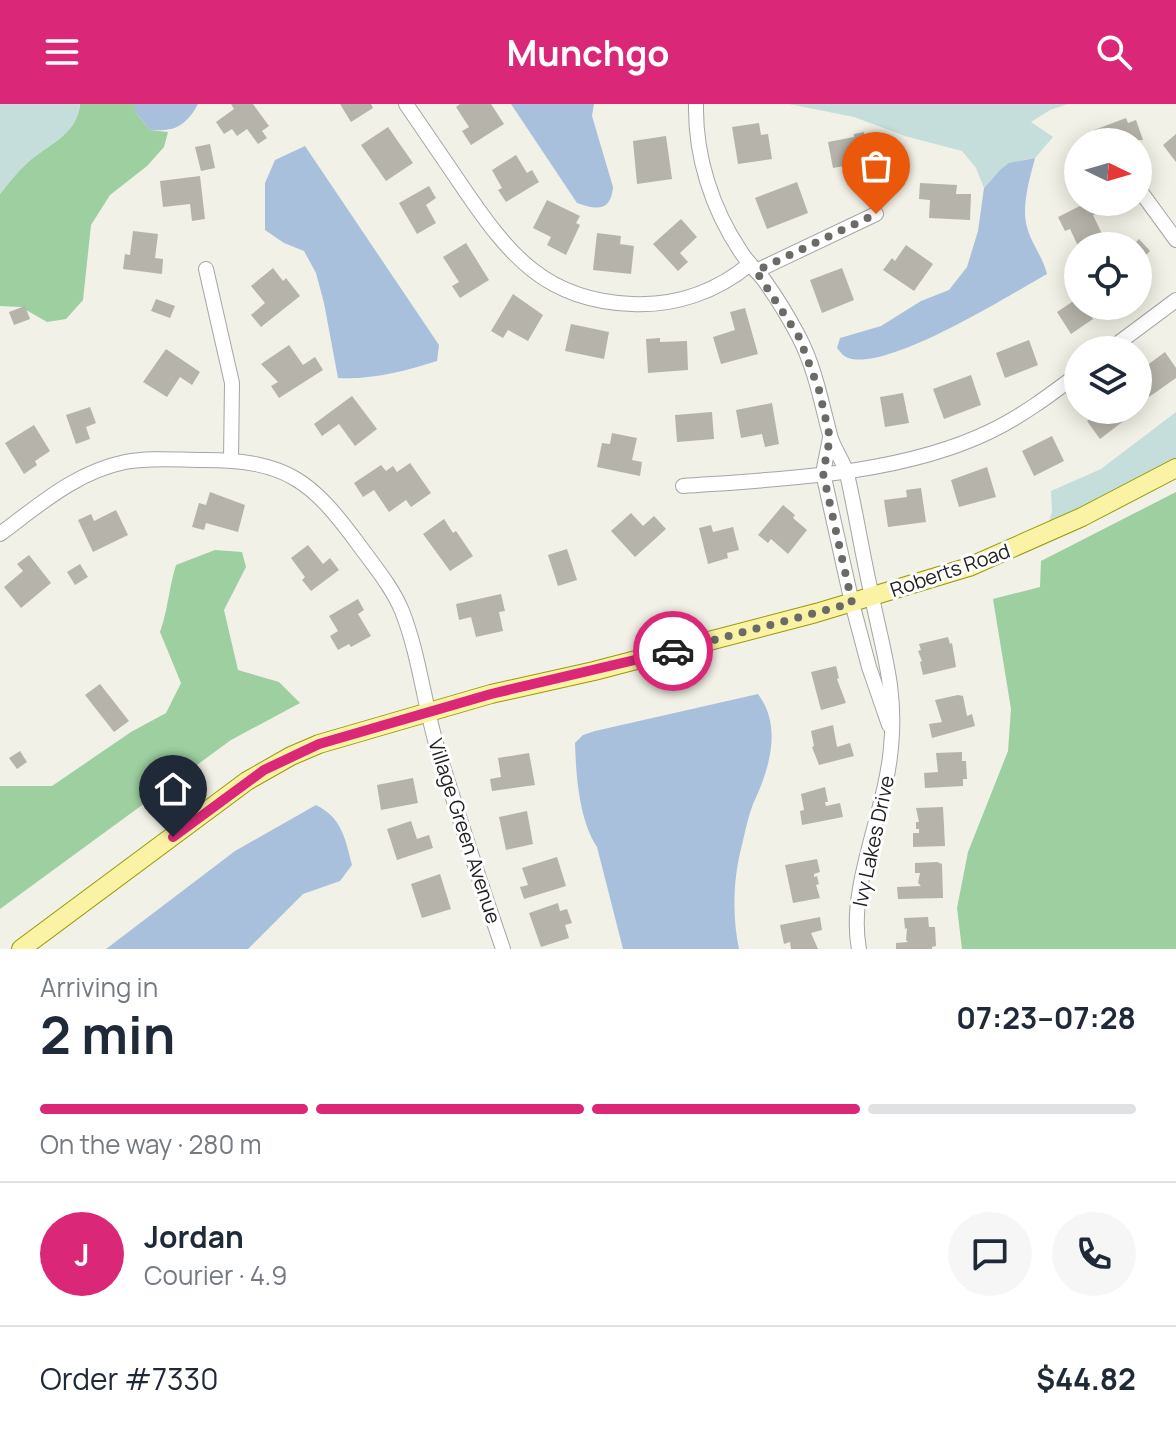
<!DOCTYPE html>
<html lang="en">
<head>
<meta charset="utf-8">
<style>
  :root { --surface:#fff; --page:#f6f6f7; --text:#1f2937; --muted:#747a83; --line:#e0e1e3; --accent:#db2777 }
  body { margin:0; font-family:Manrope,sans-serif; background:var(--page); color:var(--text); height:100vh; display:flex; flex-direction:column; font-size:30px; white-space:nowrap }
  * { box-sizing:border-box; margin:0 }
  p { font-size:26px; color:var(--muted) }
  .icon { flex:none; width:44px; height:44px; fill:none; stroke:currentColor; stroke-width:2; stroke-linecap:round; stroke-linejoin:round }
  .map { position:relative; height:845px; overflow:hidden }
  .panel { display:flex; flex-direction:column; background:var(--surface); flex:1 }
  .panel>* { flex:none }
  .needle { width:52px; rotate:95deg }
  .buttons { position:absolute; left:1064px; top:24px; display:grid; gap:16px }
  .buttons a { display:grid; place-items:center; width:88px; height:88px; border-radius:50%; background:var(--surface); box-shadow:0 4px 20px #0003; font-size:40px }
  .pin { position:absolute; display:grid; place-items:center; width:68px; height:68px; color:#fff; margin:-82px -34px; border-radius:50% 50% 50% 0; rotate:-45deg; box-shadow:0 0 8px #0007 }
  .pin .icon { rotate:45deg }
  .courier { position:absolute; display:grid; place-items:center; width:80px; height:80px; margin:-40px; border:6px solid #db2777; border-radius:50%; background:#fff; color:#222; box-shadow:0 2px 10px #0007 }
  .overview em { font-style:normal; font-weight:700 }
  .overview div { display:flex; flex-direction:column-reverse }
  .overview { display:flex; align-items:center; justify-content:space-between; height:136px; padding:0 40px }
  h1 { font-size:52px; font-weight:700; line-height:60px }
  .bar { display:grid; grid-template-columns:repeat(4,1fr); gap:12px 8px; align-content:center; height:96px; padding:0 40px }
  .bar i { height:10px; border-radius:6px; background:var(--line) }
  .bar .on { background:var(--accent) }
  .bar p { grid-column:span 4 }
  .line { display:flex; align-items:center; gap:20px; padding:0 40px; border-top:2px solid var(--line) }
  .line div { flex:1 }
  .round { display:grid; place-items:center; flex:none; width:84px; height:84px; border-radius:42px; background:var(--page) }
  header { display:flex; justify-content:space-between; align-items:center; height:104px; padding:0 40px; background:var(--accent); color:#fff; font-size:36px; font-weight:700 }
  .map>svg:first-child { display:block }
  .forest { fill:#9dcfa0 }
  .wetland { fill:#c5dedb }
  .water { fill:#a9c0dd }
  .building { fill:#b6b4aa }
  .lines { fill:none; stroke-linecap:round; stroke-linejoin:round }
  .minor-casing { stroke:#a5a5a5; stroke-width:16 }
  .major-casing { stroke:#989904; stroke-width:20 }
  .minor { stroke:#fff; stroke-width:14 }
  .major { stroke:#faf2a4; stroke-width:18 }
  .done { stroke:#6a6a66; stroke-width:8; stroke-dasharray:0 14.4 }
  .route { stroke:#db2777; stroke-width:10 }
  .labels { text-anchor:middle; dominant-baseline:central; stroke-width:6; stroke-linejoin:round; paint-order:stroke }
  .street-label { font-size:20px; fill:#212121; stroke:#fff }
</style>
</head>
<body>
<header><svg class="icon" aria-label="menu" viewBox="0 0 24 24"><path d="M4 6h16M4 12h16M4 18h16"/></svg>Munchgo<svg class="icon" aria-label="search" viewBox="0 0 24 24"><circle cx="10" cy="10" r="6"/><path d="M15 15l6 6"/></svg></header>
<div class="map">
<svg width="1176" height="845" viewBox="0 0 1176 845">
  <rect width="100%" height="100%" fill="#f1f1e7"/>
  <g class="forest">
    <path d="M80 0H135V8L150 26 168 28 164 43 147 62 110 91 91 121 83 196 66 215 47 218 21 203 0 202V90C8 80 16 69 26 60 46 41 77 32 80 0Z"/>
    <polygon points="1176,388 1176,845 962,845 957,804 968,748 1008,647 1011,605 993,495 1040,483 1041,457"/>
    <path d="M215 446 242 448 246 463 224 506 238 566 279 578 300 599 231 636 0 805V682H52L131 628 166 609 181 579 160 528C168 506 169 483 176 461Z"/>
  </g>
  <g class="wetland">
    <path d="M0 0H80C77 32 46 41 26 60 16 69 8 80 0 90Z"/>
    <path d="M789 0H1068L1050 6 1031 18 1053 33 1035 54C1011 57 999 66 984 84L976 64 962 47 905 32 854 13Z"/>
    <polygon points="1176,308 1176,357 1048,421 1052,408 1051,387 1101,365"/>
  </g>
  <g class="water">
    <path d="M135 0H198C186 22 174 28 150 26L135 8Z"/>
    <path d="M511 0H594L592 12 613 83C611 108 596 106 577 99Z"/>
    <path d="M305 42 439 241 437 257C406 267 371 276 338 274L324 199 316 169 304 147 284 139 265 126V79L275 56Z"/>
    <path d="M1035 54C1030 74 1021 102 1027 123 1031 139 1043 153 1047 170 1011 190 883 271 846 253 842 251 840 247 837 244L840 234 881 222 921 197 949 186 967 163 978 127 984 84 1000 66 1009 59Z"/>
    <path d="M758 590C783 623 769 666 753 700 748 713 745 728 742 741 733 774 732 812 739 845H623L597 743C579 715 576 672 575 639L583 631 595 627Z"/>
    <path d="M316 701C342 714 345 734 352 761L340 777 303 790 248 845H106L235 747Z"/>
  </g>
  <g class="building">
    <polygon points="231,0 253,0 269,22 262,27 267,34 258,40 247,25 237,32 232,25 224,30 216,18 234,5"/>
    <polygon points="340,0 371,0 373,4 351,18"/>
    <polygon points="460,0 491,0 504,20 471,41 462,27 469,23 456,3"/>
    <polygon points="1126,14 1128,19 1136,16 1143,36 1098,38 1094,26"/>
    <polygon points="759,19 761,31 768,30 772,55 738,60 732,23"/>
    <polygon points="388,23 413,59 386,77 361,41"/>
    <polygon points="864,28 872,68 857,71 855,60 833,64 828,38 854,33 854,30"/>
    <polygon points="1176,30 1176,58 1163,41"/>
    <polygon points="666,32 672,75 637,80 633,37"/>
    <polygon points="210,40 215,64 201,67 195,43"/>
    <polygon points="516,51 527,69 532,66 539,78 506,98 498,86 502,84 492,66"/>
    <polygon points="200,72 205,115 192,117 190,100 163,103 160,77"/>
    <polygon points="797,78 808,109 767,125 755,94"/>
    <polygon points="920,79 957,81 956,90 971,90 970,116 929,114 930,96 919,95"/>
    <polygon points="429,82 436,94 426,101 436,119 417,130 399,99"/>
    <polygon points="547,96 580,112 576,119 580,121 566,151 547,141 551,133 533,124"/>
    <polygon points="1088,98 1098,98 1103,107 1093,111 1102,130 1078,142 1070,125 1065,127 1058,113"/>
    <polygon points="681,115 697,133 680,149 688,158 678,167 653,140"/>
    <polygon points="133,127 158,130 155,154 163,155 162,170 123,165 125,150 130,151"/>
    <polygon points="597,129 621,132 620,140 634,142 631,170 593,166"/>
    <polygon points="1139,135 1150,147 1140,157 1149,166 1138,177 1138,142 1132,142"/>
    <polygon points="466,139 489,176 460,194 452,182 459,178 443,153"/>
    <polygon points="906,141 933,160 914,187 883,166 892,154 895,157"/>
    <polygon points="273,164 283,177 286,174 300,192 261,223 251,211 265,199 251,182"/>
    <polygon points="842,164 854,196 822,209 810,176"/>
    <polygon points="513,190 543,211 528,237 508,226 503,234 491,227"/>
    <polygon points="1078,194 1078,202 1084,202 1093,215 1071,230 1057,208"/>
    <polygon points="156,195 175,202 170,214 151,207"/>
    <polygon points="25,202 30,215 14,221 9,208"/>
    <polygon points="745,204 758,250 721,260 713,233 735,226 730,208"/>
    <polygon points="571,220 609,228 604,255 565,247"/>
    <polygon points="660,234 660,238 687,237 688,266 648,269 646,235"/>
    <polygon points="1029,236 1038,261 1005,274 996,249"/>
    <polygon points="289,241 303,261 315,253 323,266 279,294 271,282 278,278 261,260"/>
    <polygon points="166,245 200,268 192,281 180,273 167,293 143,278"/>
    <polygon points="1165,248 1176,264 1176,274 1149,293 1138,277 1138,268"/>
    <polygon points="971,271 981,301 944,315 933,285"/>
    <polygon points="903,289 909,319 885,323 880,293"/>
    <polygon points="352,292 377,325 355,342 339,320 322,332 314,320"/>
    <polygon points="772,299 779,340 765,343 762,330 741,334 736,306"/>
    <polygon points="90,303 96,319 86,323 90,335 76,340 66,311"/>
    <polygon points="1102,306 1125,306 1130,312 1100,335 1087,317"/>
    <polygon points="712,308 714,335 677,338 675,311"/>
    <polygon points="34,321 50,347 35,357 37,361 24,370 5,339"/>
    <polygon points="612,329 637,334 632,356 642,358 640,372 597,363 602,339 610,340"/>
    <polygon points="1052,332 1064,357 1034,372 1022,347"/>
    <polygon points="410,359 431,389 411,403 406,396 389,408 374,386 363,393 354,379 381,361 386,367 393,362 397,368"/>
    <polygon points="987,363 996,393 959,403 951,376"/>
    <polygon points="921,384 926,418 888,423 884,396 907,393 906,386"/>
    <polygon points="210,388 245,401 238,428 206,419 204,426 192,423 199,399 206,401"/>
    <polygon points="783,401 795,411 793,414 807,426 788,450 771,435 768,439 758,431"/>
    <polygon points="116,406 128,431 93,448 78,416 91,410 94,417"/>
    <polygon points="631,409 643,422 654,412 666,425 635,453 611,427"/>
    <polygon points="444,415 453,429 456,427 473,452 450,467 423,430"/>
    <polygon points="711,421 713,428 733,423 739,446 727,449 728,454 708,460 699,424"/>
    <polygon points="308,441 323,460 330,454 339,466 311,487 302,476 305,473 291,454"/>
    <polygon points="567,445 577,476 558,482 548,451"/>
    <polygon points="29,451 51,479 21,504 4,483 23,467 17,460"/>
    <polygon points="80,460 88,473 75,481 67,468"/>
    <polygon points="501,490 505,507 499,508 503,527 476,533 471,513 459,516 456,500"/>
    <polygon points="358,495 364,506 358,510 371,532 351,543 349,540 338,546 330,532 338,527 329,512"/>
    <polygon points="948,533 950,540 952,539 956,563 923,571 920,558 922,557 918,547 921,546 919,540"/>
    <polygon points="836,562 839,574 837,575 846,599 821,606 811,568"/>
    <polygon points="100,580 129,617 114,628 85,591"/>
    <polygon points="958,591 963,592 967,612 972,610 975,622 932,634 929,620 942,618 935,596"/>
    <polygon points="833,621 837,643 850,639 854,652 819,661 812,643 814,642 811,627"/>
    <polygon points="20,647 27,658 17,665 9,654"/>
    <polygon points="962,648 962,657 966,657 967,675 963,675 963,682 925,684 924,669 938,668 936,649"/>
    <polygon points="529,649 535,681 492,687 490,675 501,673 498,654"/>
    <polygon points="413,674 418,699 381,706 377,681"/>
    <polygon points="825,683 828,698 825,698 826,702 840,699 843,713 802,721 800,707 804,706 801,690"/>
    <polygon points="943,703 945,742 913,743 913,729 919,729 919,725 916,725 916,718 919,718 916,704"/>
    <polygon points="527,707 533,740 506,746 499,713"/>
    <polygon points="411,717 417,735 429,731 433,744 397,756 387,725"/>
    <polygon points="557,753 566,782 524,795 520,783 528,781 522,764"/>
    <polygon points="817,755 820,768 814,770 814,773 817,772 819,780 816,781 820,794 793,799 785,761"/>
    <polygon points="937,758 942,760 943,794 898,795 897,783 921,782 918,779 920,769 915,769 915,759"/>
    <polygon points="440,770 451,805 422,814 411,780"/>
    <polygon points="558,799 560,807 567,805 572,819 565,821 569,834 541,843 529,809"/>
    <polygon points="820,813 822,826 811,829 818,845 791,845 790,838 784,840 780,821"/>
    <polygon points="928,813 929,823 935,823 936,842 932,843 932,845 896,845 896,839 908,838 906,836 907,824 905,825 904,814"/>
  </g>
  <g class="lines">
    <g class="minor-casing">
      <g id="minor">
        <path d="M406 0C425 28 445 57 464 85 509 151 546 197 632 200 675 202 716 188 750 160"/>
        <path d="M696 0C695 52 712 105 741 148 748 159 757 167 764 176 777 194 789 214 799 233 815 264 821 297 830 331 833 344 843 356 847 370 856 409 862 449 871 488 882 545 897 584 891 643 886 708 847 783 859 845"/>
        <polyline points="1141,88 1176,136"/>
        <polyline points="206,165 232,279 231,356"/>
        <polyline points="756,167 876,110"/>
        <polyline points="1109,246 1176,196"/>
        <polyline points="830,334 823,369 852,499 869,563 889,621"/>
        <path d="M683 382C781 375 901 371 991 327 1022 312 1050 291 1078 270"/>
        <path d="M0 430C39 401 76 368 125 358 151 353 178 356 204 356 287 356 312 377 359 441 375 463 392 483 402 507 419 550 424 599 437 643 458 711 480 778 503 845"/>
      </g>
    </g>
    <g class="major-casing">
      <polyline id="major" points="21,845 247,677 291,652 319,640 491,590 594,567 816,509 969,463 1082,413 1176,364"/>
    </g>
    <use href="#minor" class="minor"/>
    <use href="#major" class="major"/>
  </g>
  <g class="lines">
    <polyline class="done" points="673,547 852,499 823,369 830,334 819,286 799,233 756,167 876,110"/>
    <polyline class="route" points="173,733 264,666 319,640 491,590 673,547"/>
  </g>
  <g class="labels">
    <g class="street-label">
      <text transform="translate(950 466) rotate(-19)">Roberts Road</text>
      <text transform="translate(465 727) rotate(72)">Village Green Avenue</text>
      <text transform="translate(873 737) rotate(-78)">Ivy Lakes Drive</text>
    </g>
  </g>
</svg>
<div class="buttons">
<a><svg class="needle" viewBox="-14 -14 28 28"><path d="M0-13l5 13h-10z" fill="#e53935"/><path d="M0 13l5-13h-10z" fill="#747a83"/></svg></a>
<a><svg class="icon" aria-label="locate" viewBox="0 0 24 24"><circle cx="12" cy="12" r="6"/><path d="M12 2v4M12 18v4M2 12h4M18 12h4"/></svg></a>
<a><svg class="icon" aria-label="layers" viewBox="0 0 24 24"><path d="M12 4l9 5-9 5-9-5zM3 14l9 5 9-5"/></svg></a>
</div>
<div class="pin" style="left:876px;top:110px;background:#ea580c"><svg class="icon" aria-label="bag" viewBox="0 0 24 24"><path d="M5 8h14l-1 12H6zM9 8a3 3 0 0 1 6 0"/></svg></div>
<div class="pin" style="left:173px;top:733px;background:#1f2937"><svg class="icon" aria-label="home" viewBox="0 0 24 24"><path d="M3 11l9-7 9 7M6 9v11h12V9"/></svg></div>
<div class="courier" style="left:673px;top:547px"><svg class="icon" aria-label="car" viewBox="0 0 24 24"><path d="M5 17H2v-5l4-1 3-4h7l3 4 3 1v5h-3M9 17h6M6 11h13"/><circle cx="7" cy="17" r="2"/><circle cx="17" cy="17" r="2"/></svg></div>
</div>
<section class="panel">
<div class="overview"><div><h1>2 min</h1><p>Arriving in</p></div><em>07:23–07:28</em></div>
<div class="bar"><i class="on"></i><i class="on"></i><i class="on"></i><i></i><p>On the way · 280 m</p></div>
<div class="line" style="height:144px"><b class="round" style="background:var(--accent);color:#fff">J</b><div><b>Jordan</b><p>Courier · 4.9</p></div><a class="round"><svg class="icon" aria-label="chat" viewBox="0 0 24 24"><path d="M4 5h16v11H9l-5 4z"/></svg></a><a class="round"><svg class="icon" aria-label="phone" viewBox="0 0 24 24"><path d="M5 4h4l2 5-3 2q2 4 5 5l2-3 5 2v4C11 20 4 13 5 4z"/></svg></a></div>
<div class="line" style="height:104px"><div>Order #7330</div><b>$44.82</b></div>
</section>
</body>
</html>
